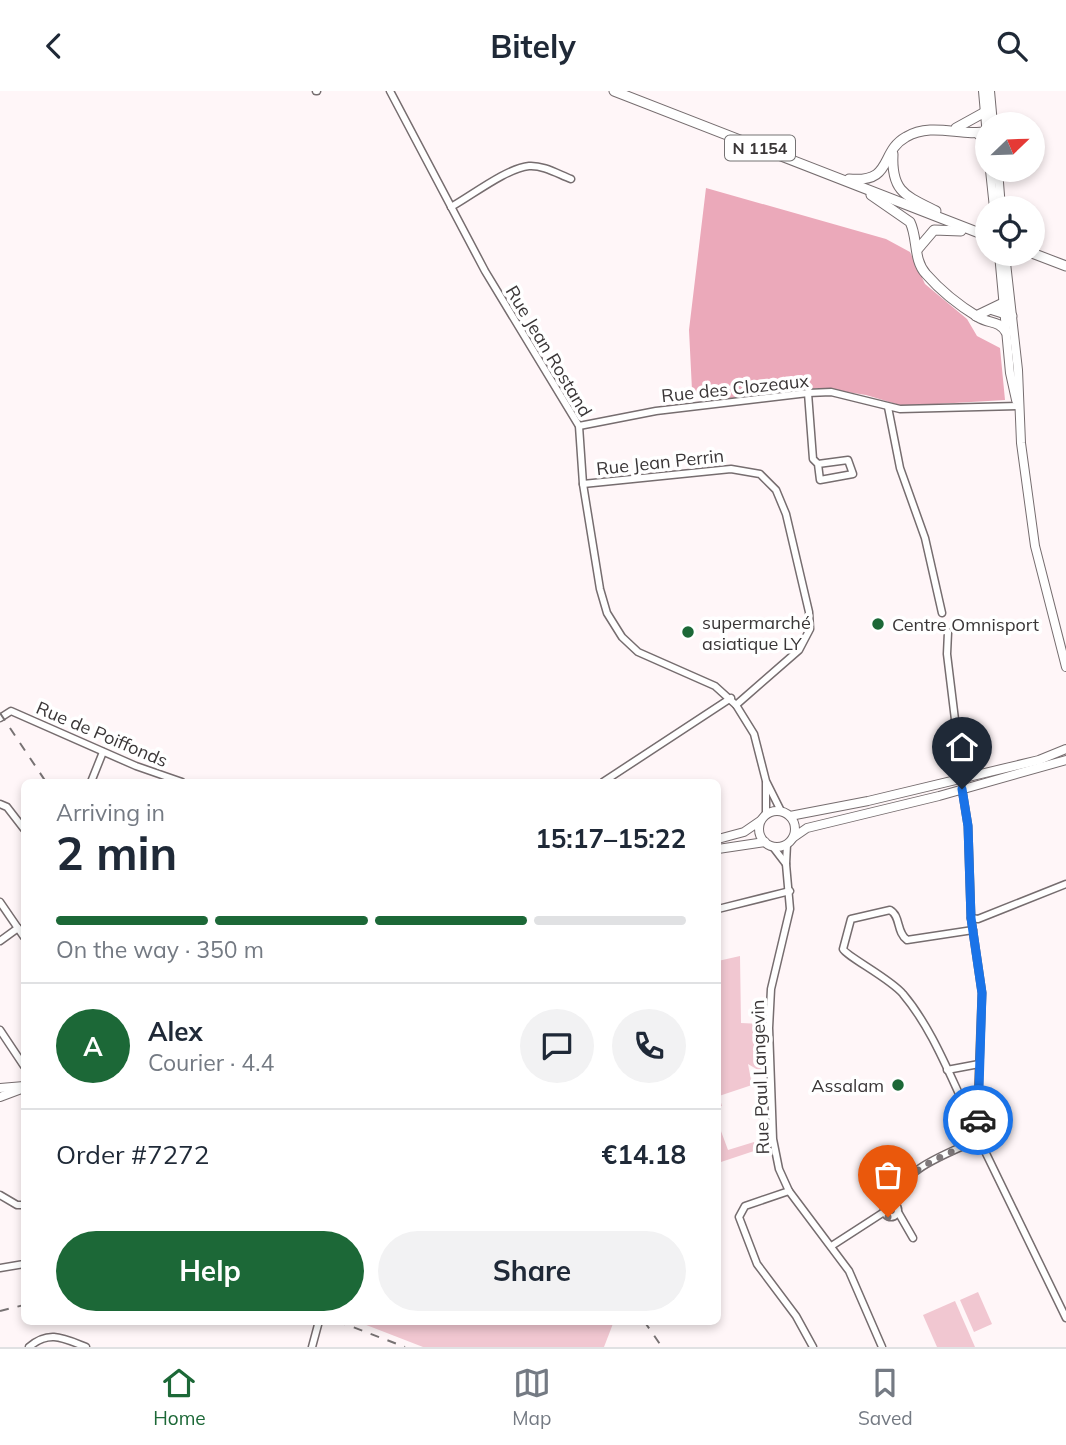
<!DOCTYPE html>
<html lang="en">
<head>
<meta charset="utf-8">
<style>
  :root { --surface:#fff; --page:#f2f2f3; --text:#1f2937; --muted:#747a83; --line:#e0e1e3; --accent:#1c6837 }
  body { margin:0; font-family:Mulish,sans-serif; background:var(--page); color:var(--text); height:100vh; display:flex; flex-direction:column; font-size:26px; white-space:nowrap }
  * { box-sizing:border-box; margin:0 }
  p { font-size:23px; color:var(--muted) }
  .icon { flex:none; width:38px; height:38px; fill:none; stroke:currentColor; stroke-width:2; stroke-linecap:round; stroke-linejoin:round }
  .map { position:relative; flex:1; overflow:hidden }
  .side { position:absolute; left:21px; top:688px; width:700px; height:546px; display:flex; flex-direction:column; background:var(--surface); border-radius:10px; box-shadow:0 4px 10px #0003 }
  .side>* { flex:none }
  .needle { width:46px; rotate:67deg }
  .controls { position:absolute; left:975px; top:21px; display:grid; gap:14px }
  .controls a { display:grid; place-items:center; width:70px; height:70px; border-radius:50%; background:var(--surface); box-shadow:0 4px 10px #0003; font-size:35px }
  .pin { position:absolute; display:grid; place-items:center; width:60px; height:60px; color:#fff; margin:-72px -30px; border-radius:50% 50% 50% 0; rotate:-45deg; box-shadow:0 0 7px #0007 }
  .pin .icon { rotate:45deg }
  .courier { position:absolute; display:grid; place-items:center; width:70px; height:70px; margin:-35px; border:5px solid #1a73e8; border-radius:50%; background:#fff; color:#222; box-shadow:0 2px 9px #0007 }
  .headline em { font-style:normal; font-weight:700 }
  .headline div { display:flex; flex-direction:column-reverse }
  .headline { display:flex; align-items:center; justify-content:space-between; height:119px; padding:0 35px }
  h1 { font-size:46px; font-weight:700; line-height:52px }
  .bar { display:grid; grid-template-columns:repeat(4,1fr); gap:10px 7px; align-content:center; height:84px; padding:0 35px }
  .bar i { height:9px; border-radius:5px; background:var(--line) }
  .bar .on { background:var(--accent) }
  .bar p { grid-column:span 4 }
  .line { display:flex; align-items:center; gap:18px; padding:0 35px; border-top:2px solid var(--line) }
  .line div { flex:1 }
  .round { display:grid; place-items:center; flex:none; width:74px; height:74px; border-radius:37px; background:var(--page) }
  .action { display:flex; gap:14px; margin-top:auto; padding:14px 35px }
  .action a { flex:1; height:80px; border-radius:42px; background:var(--accent); color:#fff; font-size:28px; font-weight:700; line-height:80px; text-align:center }
  .action a+a { background:var(--page); color:var(--text) }
  header { display:flex; justify-content:space-between; align-items:center; height:91px; padding:0 35px; background:var(--surface); font-size:32px; font-weight:700 }
  .tab-bar { display:flex; justify-content:space-around; align-items:center; height:98px; border-top:2px solid var(--line); background:var(--surface); font-size:19px; color:var(--muted) }
  .tab-bar a { display:grid; justify-items:center; gap:4px }
  .tab-bar .on { color:var(--accent) }
  .map>svg:first-child { display:block }
  .green { fill:#f1c7d1 }
  .forest { fill:#eba9ba }
  .lines { fill:none; stroke-linecap:round; stroke-linejoin:round }
  .street-casing { stroke:#766d6f; stroke-width:9 }
  .secondary-casing { stroke:#766d6f; stroke-width:10 }
  .primary-casing { stroke:#766d6f; stroke-width:11 }
  .street { stroke:#fff; stroke-width:6 }
  .secondary { stroke:#fff; stroke-width:8 }
  .primary { stroke:#fff; stroke-width:9 }
  .rail { stroke:#777273; stroke-width:2; stroke-dasharray:9 9; stroke-linecap:butt }
  .done { stroke:#7f797b; stroke-width:7; stroke-dasharray:0 12.6 }
  .route { stroke:#1a73e8; stroke-width:9 }
  .poi-dot { fill:#1c6837; stroke:#fff; stroke-width:2.5 }
  .labels { text-anchor:middle; dominant-baseline:central; stroke-width:7; stroke-linejoin:round; paint-order:stroke }
  .shield { fill:#fff; stroke:#757273; stroke-width:2 }
  .shield-label { font-size:16px; font-weight:bold; fill:#3a3637 }
  .street-label { font-size:18px; fill:#3a3637; stroke:#fff }
  .poi-label { font-size:18px; fill:#3a3637; stroke:#fff; text-anchor:start }
</style>
</head>
<body>
<header><svg class="icon" aria-label="back" viewBox="0 0 24 24"><path d="M15 5l-7 7 7 7"/></svg>Bitely<svg class="icon" aria-label="search" viewBox="0 0 24 24"><circle cx="10" cy="10" r="6"/><path d="M15 15l6 6"/></svg></header>
<div class="map">
<svg width="1066" height="1256" viewBox="0 0 1066 1256">
  <rect width="100%" height="100%" fill="#fff6f8"/>
  <g class="green">
    <polygon points="740,865 741,932 762,933 765,983 748,973 752,994 719,1005 722,1015 718,1016 718,870"/>
    <polygon points="718,1032 728,1059 754,1051 757,1059 718,1072"/>
    <polygon points="978,1201 992,1233 974,1241 960,1209"/>
    <polygon points="955,1210 975,1256 937,1256 923,1224"/>
    <polygon points="356,1230 614,1230 604,1256 423,1256"/>
  </g>
  <polygon class="forest" points="706,97 886,148 910,161 925,193 967,228 977,245 1000,257 1005,309 903,315 866,304 821,297 705,310 692,299 689,239"/>
  <g class="lines">
    <g class="street-casing">
      <g id="street">
        <polyline points="316,0 317,0"/>
        <polyline points="390,0 485,180 579,335 583,393 600,498 607,522 622,546 638,561 715,595 736,614 754,643 766,690 781,720"/>
        <path d="M451 116C471 105 507 77 529 75 543 74 558 83 571 88"/>
        <polyline points="808,302 813,368 818,373 820,389 853,383 848,369 818,373"/>
        <polyline points="888,316 900,377 925,447 942,522"/>
        <polyline points="579,335 656,320 808,302 831,301 900,318 1018,315"/>
        <polyline points="583,393 731,378 760,383 776,399 786,423 809,521 810,538 799,559 736,614"/>
        <polyline points="948,541 947,563 962,686"/>
        <polyline points="0,627 11,620 136,675 182,691"/>
        <polyline points="91,691 103,661"/>
        <polyline points="603,691 731,607"/>
        <polyline points="766,692 766,724"/>
        <polyline points="962,698 968,735 971,827 982,902 978,1009 979,1048 1066,1227"/>
        <polyline points="0,713 7,716 24,738"/>
        <polyline points="787,753 786,773 790,818 771,898 769,937 773,1048 779,1078 789,1100 849,1180 882,1256"/>
        <polyline points="773,756 786,773"/>
        <polyline points="0,811 24,846"/>
        <polyline points="718,818 790,800"/>
        <polyline points="971,827 978,828 1066,793"/>
        <path d="M973 839 907 849C896 841 901 825 890 819L851 828 843 858C846 865 891 888 903 903 936 942 954 997 978 1042"/>
        <polyline points="0,850 18,837"/>
        <polyline points="0,939 24,975"/>
        <polyline points="947,979 979,973"/>
        <polyline points="789,1100 745,1115 739,1126 757,1173 796,1225 813,1256"/>
        <polyline points="0,1104 17,1114 24,1114"/>
        <circle cx="891" cy="1119" r="7"/>
        <path d="M892 1112C901 1077 950 1062 979 1048"/>
        <polyline points="898,1121 913,1147"/>
        <polyline points="833,1154 884,1121"/>
        <polyline points="0,1177 24,1173"/>
        <path d="M29 1256C49 1239 63 1247 86 1256"/>
        <polyline points="312,1256 319,1230"/>
      </g>
    </g>
    <g class="secondary-casing">
      <g id="secondary">
        <polyline points="983,0 987,45"/>
        <polyline points="990,0 993,33"/>
        <polyline points="990,79 994,117"/>
        <polyline points="998,79 1001,117"/>
        <polyline points="999,163 1010,282 1016,309"/>
        <polyline points="1005,163 1018,279 1021,352 1035,455 1066,576"/>
        <circle cx="777" cy="738" r="18"/>
        <polyline points="790,725 868,710 1039,669 1066,658"/>
        <polyline points="794,746 807,737 939,705 1066,669"/>
        <polyline points="718,748 744,741 760,730"/>
        <polyline points="718,758 765,751"/>
        <polyline points="0,997 24,995"/>
        <polyline points="0,1006 24,997"/>
      </g>
    </g>
    <g class="primary-casing">
      <g id="primary">
        <polyline points="614,0 987,145"/>
        <polyline points="956,37 985,21"/>
        <polyline points="977,42 987,51"/>
        <path d="M893 63C891 101 906 105 936 120"/>
        <path d="M849 88C894 92 879 61 906 46 933 30 963 47 987 40"/>
        <path d="M871 104 910 131C918 147 913 169 926 183 940 199 960 215 978 226 989 233 999 229 1006 241"/>
        <polyline points="917,159 934,139 961,140"/>
        <polyline points="1032,162 1066,175"/>
        <polyline points="993,219 1012,225"/>
        <polyline points="976,225 1003,212"/>
      </g>
    </g>
    <use href="#street" class="street"/>
    <use href="#secondary" class="secondary"/>
    <use href="#primary" class="primary"/>
    <g class="rail">
      <polyline points="0,622 46,691"/>
      <polyline points="0,1220 24,1214"/>
      <polyline points="337,1230 405,1256"/>
      <polyline points="644,1230 662,1256"/>
    </g>
  </g>
  <g class="lines">
    <path class="done" d="M888 1126 884 1115 892 1112C902 1077 950 1063 979 1048L978 1029"/>
    <polyline class="route" points="962,698 968,735 971,827 982,902 978,1029"/>
  </g>
  <g class="poi-dot">
    <circle cx="878" cy="533" r="7"/>
    <circle cx="688" cy="541" r="7"/>
    <circle cx="898" cy="994" r="7"/>
  </g>
  <g class="labels">
    <rect class="shield" x="725" y="44.5" width="70" height="25" rx="5"/>
    <g class="shield-label">
      <text x="760" y="57">N 1154</text>
    </g>
    <g class="street-label">
      <text transform="translate(549 260) rotate(59)">Rue Jean Rostand</text>
      <text transform="translate(735 297) rotate(-6)">Rue des Clozeaux</text>
      <text transform="translate(660 371) rotate(-6)">Rue Jean Perrin</text>
      <text transform="translate(102 643) rotate(23)">Rue de Poiffonds</text>
      <text transform="translate(760 986) rotate(-92)">Rue Paul Langevin</text>
    </g>
    <g class="poi-label">
      <text x="702" y="531">supermarché<tspan x="702" dy="21">asiatique LY</tspan></text>
      <text x="892" y="533">Centre Omnisport</text>
      <text x="884" y="994" text-anchor="end">Assalam</text>
    </g>
  </g>
</svg>
<div class="controls">
<a><svg class="needle" viewBox="-14 -14 28 28"><path d="M0-13l5 13h-10z" fill="#e53935"/><path d="M0 13l5-13h-10z" fill="#747a83"/></svg></a>
<a><svg class="icon" aria-label="locate" viewBox="0 0 24 24"><circle cx="12" cy="12" r="6"/><path d="M12 2v4M12 18v4M2 12h4M18 12h4"/></svg></a>
</div>
<div class="pin" style="left:888px;top:1126px;background:#ea580c"><svg class="icon" aria-label="bag" viewBox="0 0 24 24"><path d="M5 8h14l-1 12H6zM9 8a3 3 0 0 1 6 0"/></svg></div>
<div class="pin" style="left:962px;top:698px;background:#1f2937"><svg class="icon" aria-label="home" viewBox="0 0 24 24"><path d="M3 11l9-7 9 7M6 9v11h12V9"/></svg></div>
<div class="courier" style="left:978px;top:1029px"><svg class="icon" aria-label="car" viewBox="0 0 24 24"><path d="M5 17H2v-5l4-1 3-4h7l3 4 3 1v5h-3M9 17h6M6 11h13"/><circle cx="7" cy="17" r="2"/><circle cx="17" cy="17" r="2"/></svg></div>
<section class="side">
<div class="headline"><div><h1>2 min</h1><p>Arriving in</p></div><em>15:17–15:22</em></div>
<div class="bar"><i class="on"></i><i class="on"></i><i class="on"></i><i></i><p>On the way · 350 m</p></div>
<div class="line" style="height:126px"><b class="round" style="background:var(--accent);color:#fff">A</b><div><b>Alex</b><p>Courier · 4.4</p></div><a class="round"><svg class="icon" aria-label="chat" viewBox="0 0 24 24"><path d="M4 5h16v11H9l-5 4z"/></svg></a><a class="round"><svg class="icon" aria-label="phone" viewBox="0 0 24 24"><path d="M5 4h4l2 5-3 2q2 4 5 5l2-3 5 2v4C11 20 4 13 5 4z"/></svg></a></div>
<div class="line" style="height:91px"><div>Order #7272</div><b>€14.18</b></div>
<div class="action"><a>Help</a><a>Share</a></div>
</section>
</div>
<nav class="tab-bar">
<a class="on"><svg class="icon" aria-label="home" viewBox="0 0 24 24"><path d="M3 11l9-7 9 7M6 9v11h12V9"/></svg>Home</a>
<a><svg class="icon" aria-label="map" viewBox="0 0 24 24"><path d="M3 6l6-2 6 2 6-2v14l-6 2-6-2-6 2zM9 4v14M15 6v14"/></svg>Map</a>
<a><svg class="icon" aria-label="saved" viewBox="0 0 24 24"><path d="M7 4h10v16l-5-4-5 4z"/></svg>Saved</a>
</nav>
</body>
</html>
